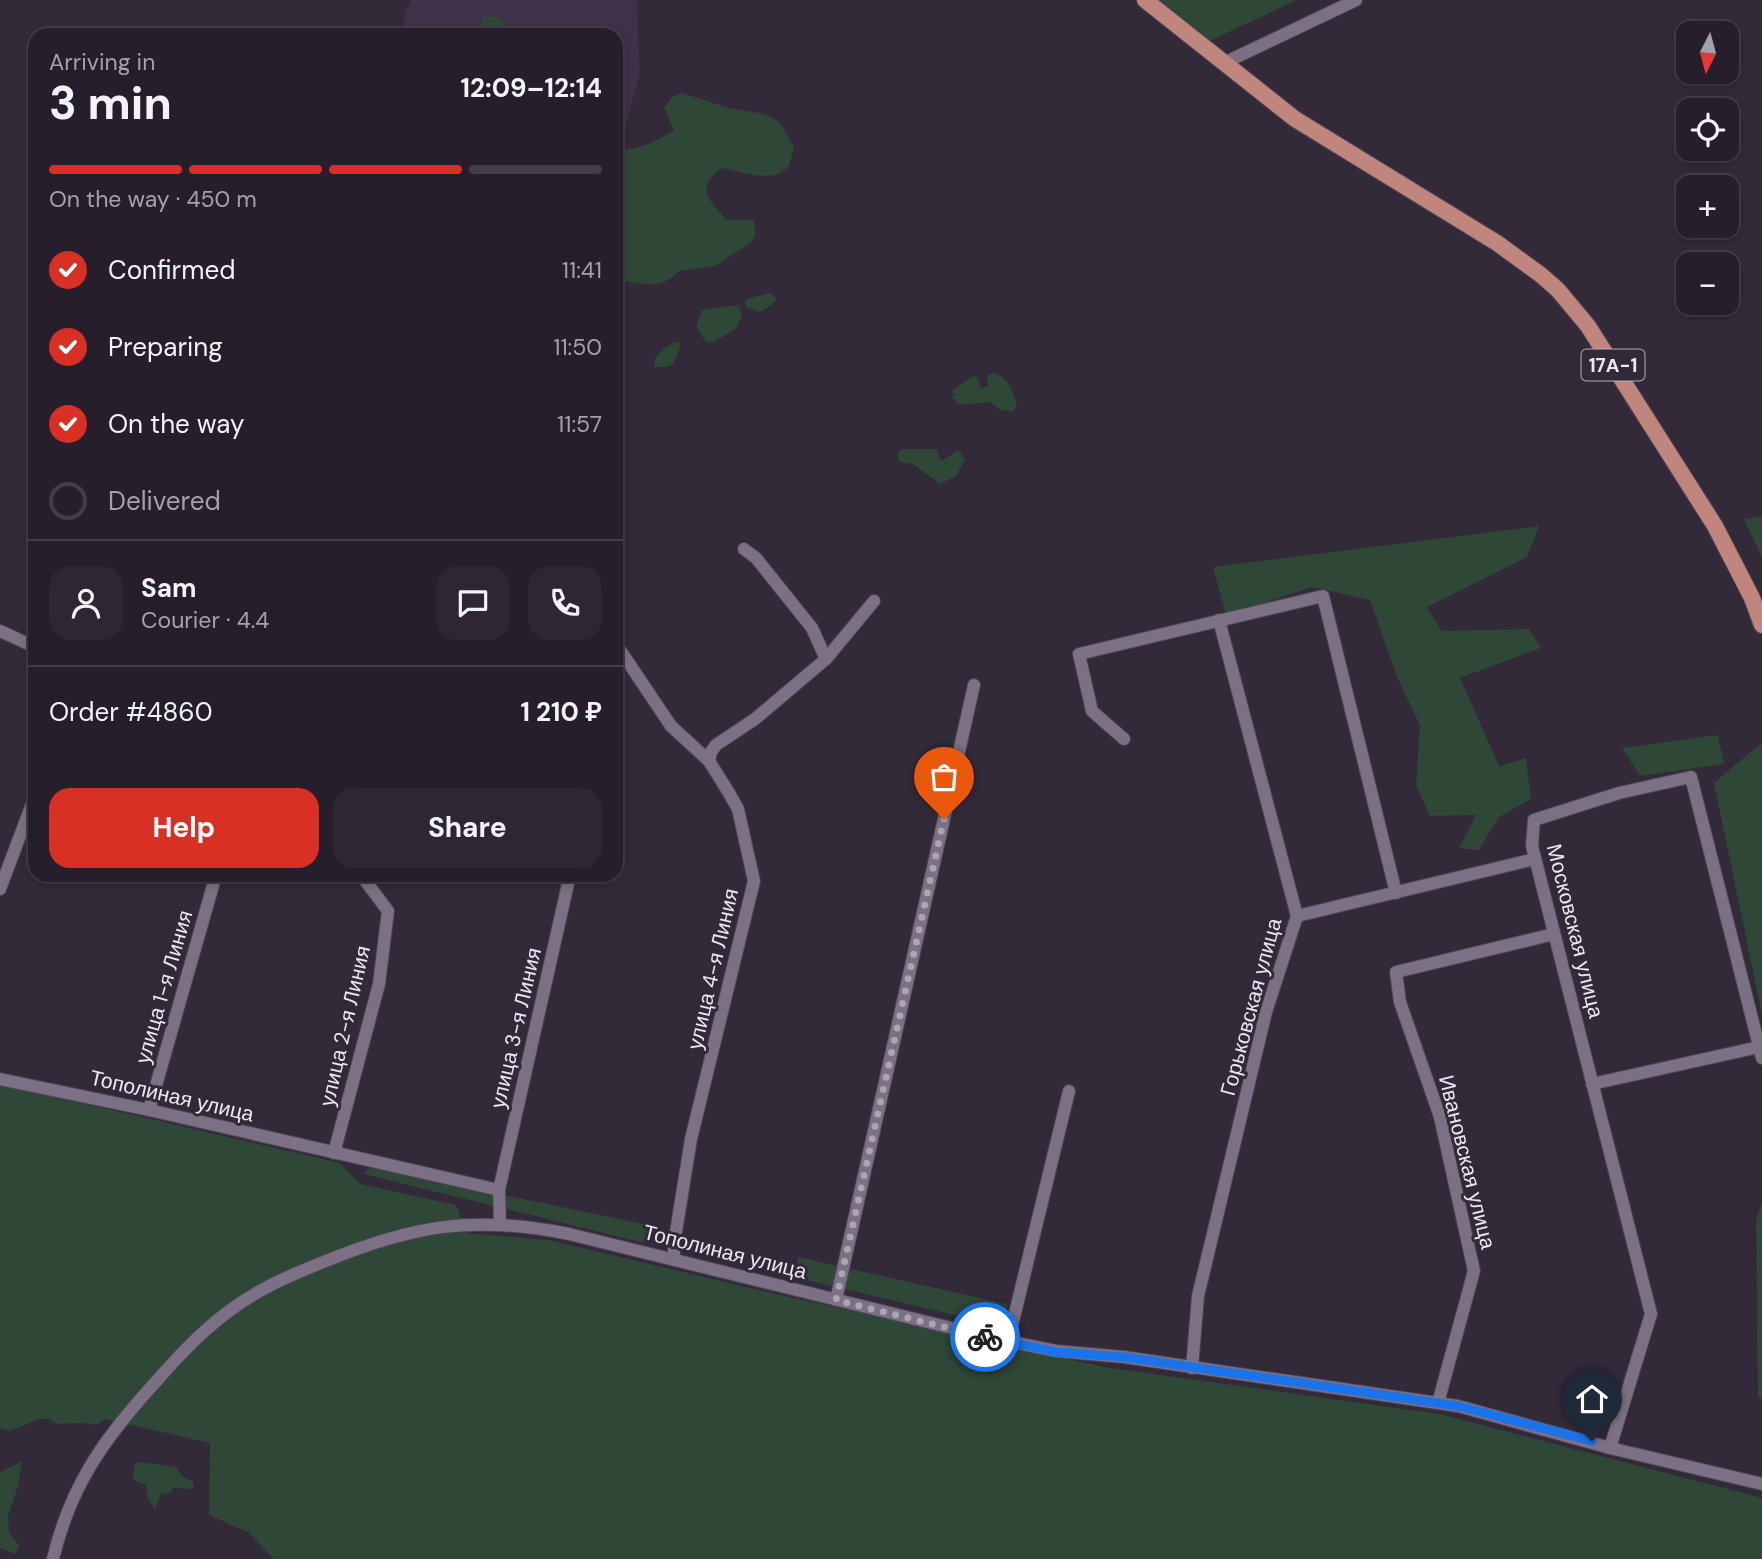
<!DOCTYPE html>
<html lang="en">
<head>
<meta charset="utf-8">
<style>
  :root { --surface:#261f2b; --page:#2e2733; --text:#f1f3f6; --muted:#a4a2a9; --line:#423d47; --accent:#d93025 }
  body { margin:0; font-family:"DM Sans",sans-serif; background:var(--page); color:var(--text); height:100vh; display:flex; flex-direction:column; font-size:26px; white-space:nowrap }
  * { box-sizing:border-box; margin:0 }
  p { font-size:23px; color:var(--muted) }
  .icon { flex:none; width:38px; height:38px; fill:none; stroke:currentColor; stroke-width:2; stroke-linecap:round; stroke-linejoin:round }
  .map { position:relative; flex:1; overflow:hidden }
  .sheet { position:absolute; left:28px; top:28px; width:595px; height:854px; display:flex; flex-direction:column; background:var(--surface); border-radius:21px; box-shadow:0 4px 10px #0003,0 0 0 2px var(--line) }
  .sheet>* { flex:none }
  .needle { width:46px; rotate:186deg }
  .buttons { position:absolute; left:1676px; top:21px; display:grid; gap:14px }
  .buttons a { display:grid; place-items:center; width:63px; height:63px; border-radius:14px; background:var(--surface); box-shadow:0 4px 10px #0003,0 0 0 2px var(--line); font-size:35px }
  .pin { position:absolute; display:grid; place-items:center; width:60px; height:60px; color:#fff; margin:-72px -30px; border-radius:50% 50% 50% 0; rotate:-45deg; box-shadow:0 0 7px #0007 }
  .pin .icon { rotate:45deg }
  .courier { position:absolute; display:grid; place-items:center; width:70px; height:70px; margin:-35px; border:5px solid #1a73e8; border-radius:50%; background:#fff; color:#222; box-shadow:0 2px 9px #0007 }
  .headline em { font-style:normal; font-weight:700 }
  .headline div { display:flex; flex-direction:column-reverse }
  .headline { display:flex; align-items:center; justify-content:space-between; height:119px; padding:0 21px }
  h1 { font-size:46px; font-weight:700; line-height:52px }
  .bar { display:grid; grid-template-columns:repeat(4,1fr); gap:10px 7px; align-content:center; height:84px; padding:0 21px }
  .bar i { height:9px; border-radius:5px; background:var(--line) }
  .bar .current { background:var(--accent) }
  .bar p { grid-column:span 4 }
  .line { display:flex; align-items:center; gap:18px; padding:0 21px; border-top:2px solid var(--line) }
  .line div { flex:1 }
  .round { display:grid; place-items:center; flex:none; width:74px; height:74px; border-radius:21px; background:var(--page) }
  ol { padding:0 21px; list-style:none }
  li { display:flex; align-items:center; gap:21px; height:77px }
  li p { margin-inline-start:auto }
  li .icon { padding:7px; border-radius:50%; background:var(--accent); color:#fff; stroke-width:4 }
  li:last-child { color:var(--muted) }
  li i { width:38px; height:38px; border:4px solid var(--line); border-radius:50% }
  .cta { display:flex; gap:14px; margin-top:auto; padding:14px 21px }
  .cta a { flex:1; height:80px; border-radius:21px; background:var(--accent); color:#fff; font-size:28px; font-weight:700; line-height:80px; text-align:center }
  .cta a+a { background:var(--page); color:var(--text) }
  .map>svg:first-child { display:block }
  .built { fill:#3e3148 }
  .green { fill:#2e4736 }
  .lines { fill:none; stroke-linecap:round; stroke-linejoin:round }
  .minor-casing { stroke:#4d4452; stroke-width:14 }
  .major-casing { stroke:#4d4452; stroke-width:18 }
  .minor { stroke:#7c7184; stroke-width:12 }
  .major { stroke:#c0857d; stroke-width:16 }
  .done { stroke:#aca4b1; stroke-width:7; stroke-dasharray:0 12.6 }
  .route { stroke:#1a73e8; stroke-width:9 }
  .labels { text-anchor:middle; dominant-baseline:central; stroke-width:6; stroke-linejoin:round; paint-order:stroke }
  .shield { fill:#322939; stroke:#b5aeba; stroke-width:2 }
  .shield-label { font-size:19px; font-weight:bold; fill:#ede7f2 }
  .street-label { font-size:21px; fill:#ede7f2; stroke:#322939 }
</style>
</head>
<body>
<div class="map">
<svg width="1762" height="1559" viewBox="0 0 1762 1559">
  <rect width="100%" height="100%" fill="#322939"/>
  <polygon class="built" points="411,0 637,0 640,72 625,128 616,128 616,35 405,35 404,16"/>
  <g class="green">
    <polygon points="1157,0 1297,0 1209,41"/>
    <polygon points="495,16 510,28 508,35 472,35 479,31 483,17"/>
    <path d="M682 93 729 108 765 114 780 123 794 147C792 154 791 163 787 168 773 184 739 171 722 168 694 188 710 202 727 220H754L756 233 751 243 715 266 679 271C664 289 646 284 625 281L616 266V150C637 151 656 142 674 130L664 108 672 97Z"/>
    <polygon points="769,293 777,298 771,306 759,312 747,307 745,304 746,299"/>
    <polygon points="738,305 742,314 737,328 714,342 706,342 696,326 702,310"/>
    <path d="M676 342 681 343C676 360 675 371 654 366L655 358 664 348Z"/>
    <path d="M994 373C1008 377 1012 390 1017 403L1013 412 998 409 990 402 959 405 952 397 953 390 974 376 979 380 980 388 988 386 987 376Z"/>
    <polygon points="901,449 935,449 938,452 940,460 943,460 958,450 965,459 956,476 940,484 913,464 899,462 898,454"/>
    <polygon points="1762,516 1762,558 1744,519"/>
    <polygon points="1539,526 1527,557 1427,607 1442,631 1529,629 1541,648 1460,678 1499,766 1526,758 1531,799 1499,817 1479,850 1459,848 1476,815 1430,816 1416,785 1420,725 1397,677 1370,600 1313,587 1226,615 1213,567"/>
    <polygon points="1718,735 1724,764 1640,776 1622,748"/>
    <polygon points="1761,743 1762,749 1762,1015 1714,783"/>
    <polygon points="0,1084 340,1163 360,1184 456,1205 467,1233 549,1240 750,1288 1104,1367 1440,1414 1762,1498 1762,1559 274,1559 249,1533 209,1515 210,1443 105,1419 97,1425 81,1423 57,1424 49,1419 40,1419 10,1431 0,1428"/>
    <polygon points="371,1167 648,1225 644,1243 364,1174"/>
    <polygon points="1762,1203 1762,1400 1758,1396 1756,1220"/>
    <polygon points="798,1257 1007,1304 1005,1327 794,1277"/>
    <polygon points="22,1461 18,1486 8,1516 9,1533 19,1545 16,1554 0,1548 0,1473"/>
    <polygon points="141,1462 176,1467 182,1476 193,1482 194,1489 173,1488 170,1493 161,1494 155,1509 148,1499 146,1485 133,1480 135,1463"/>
  </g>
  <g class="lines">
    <g class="minor-casing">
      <g id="minor">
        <polyline points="1224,63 1356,0"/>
        <polyline points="744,549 756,558 812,628 826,659"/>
        <polyline points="0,631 35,647"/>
        <polyline points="616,644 671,726 709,761 729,793 738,809 754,881 691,1139 674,1244 674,1260"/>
        <polyline points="1124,739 1092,711 1079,654 1323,596 1396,893"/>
        <polyline points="709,761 711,752 716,745 755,719 826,659 874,601"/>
        <polyline points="0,889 35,796"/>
        <polyline points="1297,916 1535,859"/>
        <polyline points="0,1079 149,1110 499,1190"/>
        <polyline points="1592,1084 1759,1047"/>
        <polyline points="149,1110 216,875"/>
        <polyline points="334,1153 379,984 388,911 361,875"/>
        <polyline points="500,1223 499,1190 570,875"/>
        <polyline points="836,1300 974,685"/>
        <polyline points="1008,1342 1069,1091"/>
        <polyline points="1192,1368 1198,1296 1266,1012 1297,916 1219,620"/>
        <polyline points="1438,1403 1474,1271 1440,1117 1400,1002 1396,972 1554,934"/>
        <polyline points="1610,1448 1651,1314 1532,846 1534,820 1619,793 1691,777 1762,1058"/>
        <path d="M53 1559C70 1487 103 1440 152 1386 169 1367 187 1346 207 1329 245 1295 280 1279 326 1261 414 1225 474 1215 569 1234L988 1337 1056 1351 1124 1357 1458 1406 1610 1448 1762 1484"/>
      </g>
    </g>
    <g class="major-casing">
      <polyline id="major" points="1145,0 1295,119 1497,243 1541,275 1558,290 1588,326 1715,526 1752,598 1762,625"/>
    </g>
    <use href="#minor" class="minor"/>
    <use href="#major" class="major"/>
  </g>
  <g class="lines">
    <polyline class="done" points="944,819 836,1300 985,1337"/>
    <polyline class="route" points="985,1337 1056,1352 1124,1357 1458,1406 1592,1441"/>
  </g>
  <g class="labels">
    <rect class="shield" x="1581.5" y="349.5" width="63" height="31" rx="5"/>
    <g class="shield-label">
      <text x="1613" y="365">17А-1</text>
    </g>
    <g class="street-label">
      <text transform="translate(1575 931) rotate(76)">Московская улица</text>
      <text transform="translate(713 969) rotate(-77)">улица 4-я Линия</text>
      <text transform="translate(164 987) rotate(-74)">улица 1-я Линия</text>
      <text transform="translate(1251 1007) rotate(-75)">Горьковская улица</text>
      <text transform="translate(345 1026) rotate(-77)">улица 2-я Линия</text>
      <text transform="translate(516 1028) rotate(-77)">улица 3-я Линия</text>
      <text transform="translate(172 1096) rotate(13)">Тополиная улица</text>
      <text transform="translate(1467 1162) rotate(76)">Ивановская улица</text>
      <text transform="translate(725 1252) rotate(14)">Тополиная улица</text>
    </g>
  </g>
</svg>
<div class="buttons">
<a><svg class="needle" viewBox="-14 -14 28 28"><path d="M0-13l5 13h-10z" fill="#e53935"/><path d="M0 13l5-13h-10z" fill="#a4a2a9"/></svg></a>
<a><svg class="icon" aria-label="locate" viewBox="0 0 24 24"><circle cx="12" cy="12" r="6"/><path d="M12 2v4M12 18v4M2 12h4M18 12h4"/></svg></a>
<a>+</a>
<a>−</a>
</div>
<div class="pin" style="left:944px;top:819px;background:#ea580c"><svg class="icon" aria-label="bag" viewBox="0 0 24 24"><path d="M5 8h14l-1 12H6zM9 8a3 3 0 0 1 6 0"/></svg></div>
<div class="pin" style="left:1592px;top:1441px;background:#1f2937"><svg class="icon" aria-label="home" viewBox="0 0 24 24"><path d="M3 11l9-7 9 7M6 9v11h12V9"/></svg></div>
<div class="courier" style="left:985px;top:1337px"><svg class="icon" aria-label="bike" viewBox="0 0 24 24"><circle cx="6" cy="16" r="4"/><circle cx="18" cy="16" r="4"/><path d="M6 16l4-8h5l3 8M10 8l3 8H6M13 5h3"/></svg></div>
<section class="sheet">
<div class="headline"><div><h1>3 min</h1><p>Arriving in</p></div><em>12:09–12:14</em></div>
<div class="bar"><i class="current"></i><i class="current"></i><i class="current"></i><i></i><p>On the way · 450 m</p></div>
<ol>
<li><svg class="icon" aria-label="check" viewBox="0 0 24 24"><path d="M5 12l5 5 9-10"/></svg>Confirmed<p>11:41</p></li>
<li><svg class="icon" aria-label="check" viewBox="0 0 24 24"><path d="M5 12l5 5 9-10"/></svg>Preparing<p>11:50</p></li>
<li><svg class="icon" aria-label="check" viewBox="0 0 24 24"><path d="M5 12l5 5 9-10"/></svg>On the way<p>11:57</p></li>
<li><i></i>Delivered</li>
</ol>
<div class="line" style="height:126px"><a class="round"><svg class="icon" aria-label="person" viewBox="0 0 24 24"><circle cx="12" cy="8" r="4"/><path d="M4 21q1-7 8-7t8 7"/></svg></a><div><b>Sam</b><p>Courier · 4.4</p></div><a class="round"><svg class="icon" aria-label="chat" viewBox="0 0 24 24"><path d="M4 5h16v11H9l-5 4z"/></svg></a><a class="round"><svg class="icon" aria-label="phone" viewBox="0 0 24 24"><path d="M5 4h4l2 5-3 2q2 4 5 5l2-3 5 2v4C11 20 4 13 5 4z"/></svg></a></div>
<div class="line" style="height:91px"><div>Order #4860</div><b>1 210 ₽</b></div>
<div class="cta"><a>Help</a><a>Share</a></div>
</section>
</div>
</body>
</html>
